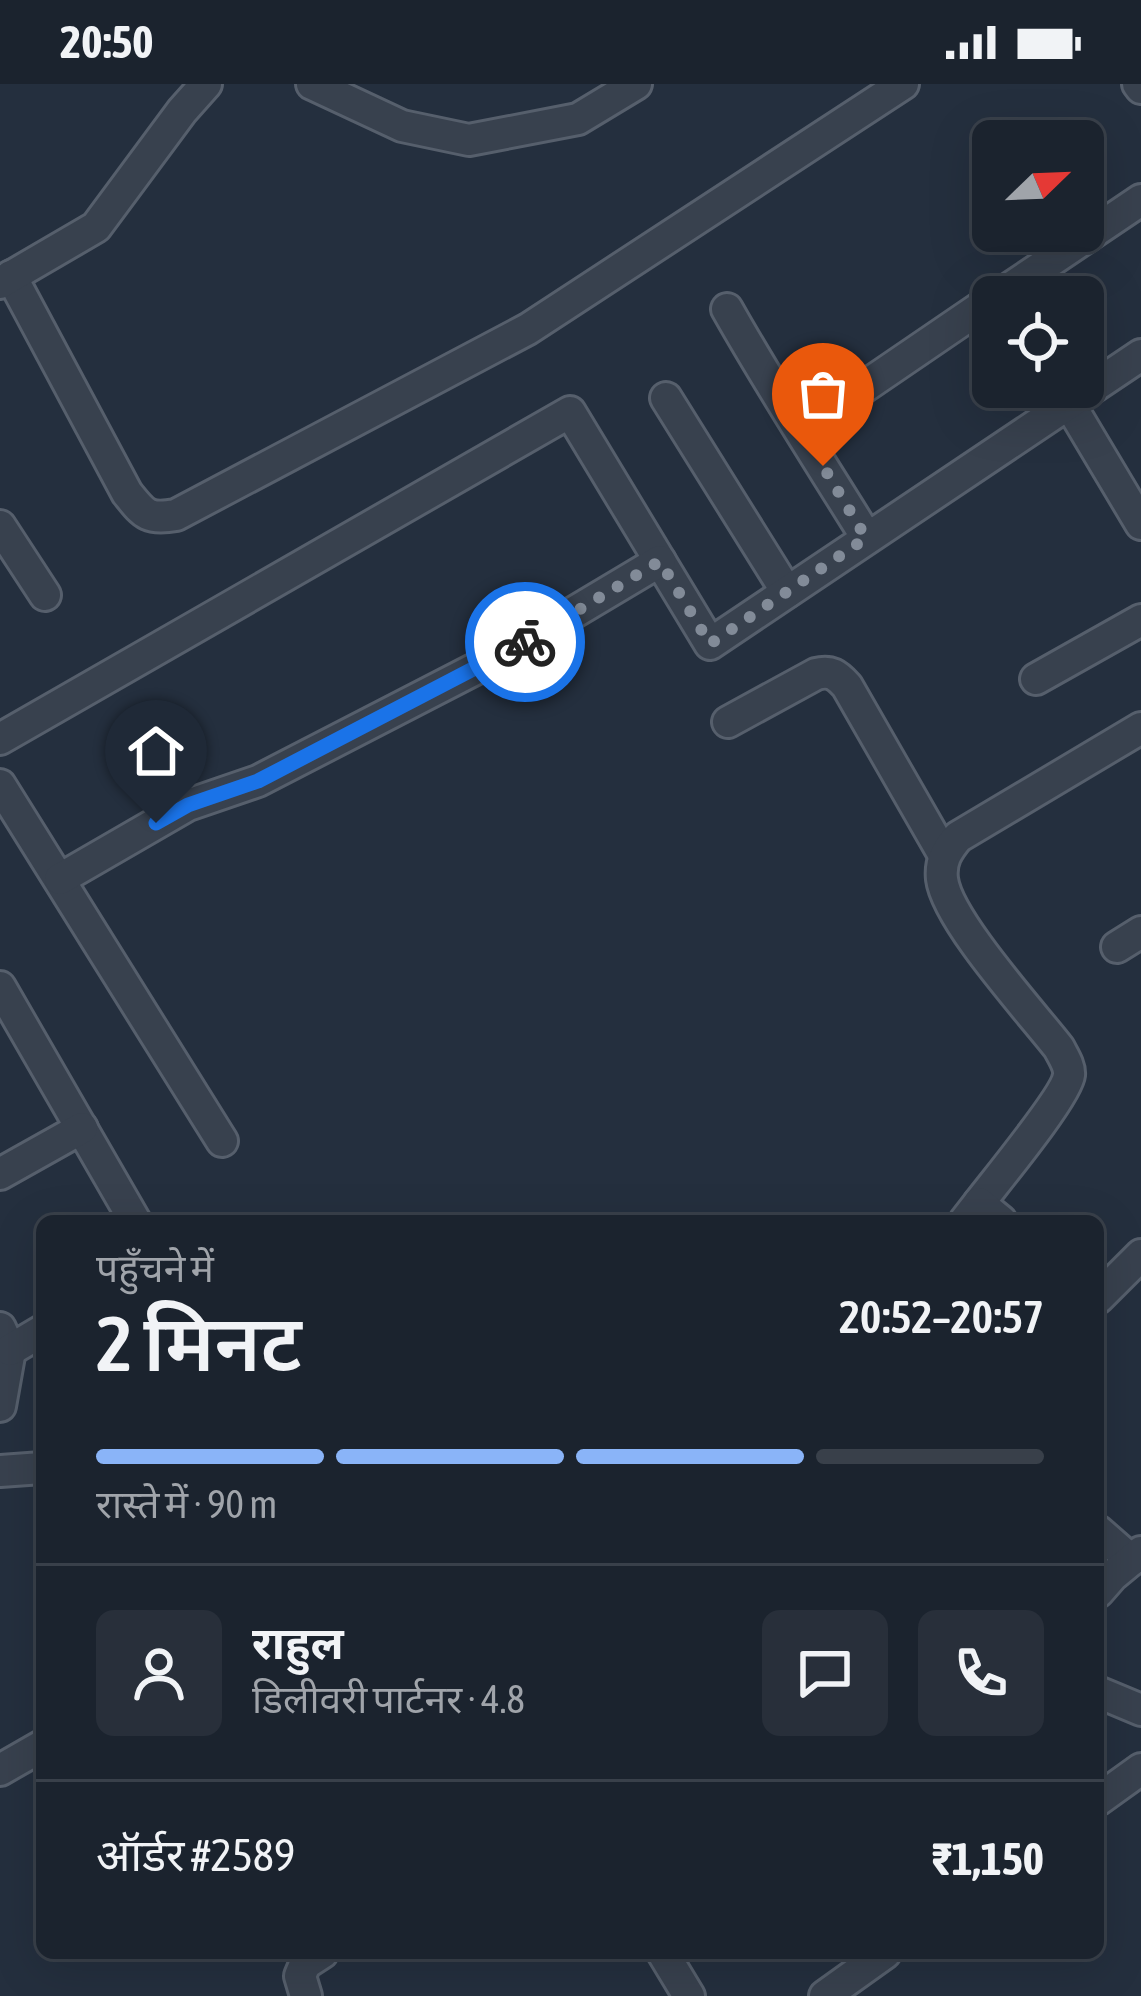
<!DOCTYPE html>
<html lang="hi">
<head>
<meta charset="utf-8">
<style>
  :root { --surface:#1b232e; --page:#282f3a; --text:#f1f3f6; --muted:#a0a4aa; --line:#39404a; --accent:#8ab4f8 }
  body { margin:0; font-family:"Asap Condensed","Noto Sans Devanagari",sans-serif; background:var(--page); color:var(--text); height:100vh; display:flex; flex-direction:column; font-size:45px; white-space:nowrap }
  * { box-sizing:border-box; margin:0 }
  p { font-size:39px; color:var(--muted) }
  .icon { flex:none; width:66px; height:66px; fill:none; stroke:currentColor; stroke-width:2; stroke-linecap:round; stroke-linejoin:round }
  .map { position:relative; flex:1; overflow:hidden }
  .details { position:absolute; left:36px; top:1131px; width:1068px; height:744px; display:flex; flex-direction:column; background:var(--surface); border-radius:18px; box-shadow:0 12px 48px #0002,0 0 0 3px var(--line) }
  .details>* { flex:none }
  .needle { width:78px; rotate:67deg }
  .controls { position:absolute; left:972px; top:36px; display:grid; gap:24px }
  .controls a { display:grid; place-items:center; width:132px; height:132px; border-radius:18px; background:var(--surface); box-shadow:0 12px 48px #0002,0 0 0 3px var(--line); font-size:60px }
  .pin { position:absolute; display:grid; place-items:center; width:102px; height:102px; color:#fff; margin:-123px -51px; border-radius:50% 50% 50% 0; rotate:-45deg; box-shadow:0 0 12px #0007 }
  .pin .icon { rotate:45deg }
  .courier { position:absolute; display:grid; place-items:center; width:120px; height:120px; margin:-60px; border:9px solid #1a73e8; border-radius:50%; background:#fff; color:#222; box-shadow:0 3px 15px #0007 }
  .overview em { font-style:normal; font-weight:600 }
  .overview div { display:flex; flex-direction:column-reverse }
  .overview { display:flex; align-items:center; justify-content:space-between; height:204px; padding:0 60px }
  h1 { font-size:78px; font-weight:600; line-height:90px }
  .bar { display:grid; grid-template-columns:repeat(4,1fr); gap:18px 12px; align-content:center; height:144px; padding:0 60px }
  .bar i { height:15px; border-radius:9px; background:var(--line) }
  .bar .on { background:var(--accent) }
  .bar p { grid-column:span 4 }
  .line { display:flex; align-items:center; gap:30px; padding:0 60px; border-top:3px solid var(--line) }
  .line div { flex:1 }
  .round { display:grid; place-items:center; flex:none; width:126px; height:126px; border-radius:18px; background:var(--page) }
  .status { display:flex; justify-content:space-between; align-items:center; height:84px; padding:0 60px; background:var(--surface); direction:ltr }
  .status svg { height:33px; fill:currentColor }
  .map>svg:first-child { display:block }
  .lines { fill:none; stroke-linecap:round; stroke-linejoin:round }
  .minor-casing { stroke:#565f6c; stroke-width:36 }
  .minor { stroke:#38414e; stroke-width:30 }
  .done { stroke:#828b98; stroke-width:12; stroke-dasharray:0 21.6 }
  .route { stroke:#1a73e8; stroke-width:15 }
</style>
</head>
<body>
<div class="status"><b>20:50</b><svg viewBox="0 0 49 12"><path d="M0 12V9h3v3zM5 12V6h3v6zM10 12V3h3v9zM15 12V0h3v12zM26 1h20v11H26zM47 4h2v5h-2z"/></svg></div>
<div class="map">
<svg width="1141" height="1912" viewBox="0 0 1141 1912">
  <rect width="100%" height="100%" fill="#242f3e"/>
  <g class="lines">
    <g class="minor-casing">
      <g id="minor">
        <polyline points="312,0 402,42 469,56 578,35 636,0"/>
        <polyline points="1138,0 1141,4"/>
        <path d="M11 192 127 409C144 430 147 436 176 431L528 245 903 0"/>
        <polyline points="0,199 96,143 182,27 206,0"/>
        <polyline points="997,213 1141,116"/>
        <path d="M727 225C771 303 820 378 867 454"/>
        <polyline points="1061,306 1141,440"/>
        <polyline points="666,314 787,508"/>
        <polyline points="801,346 993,215"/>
        <polyline points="0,442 45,511"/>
        <polyline points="1036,595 1141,536"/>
        <path d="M728 638 816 590C831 586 837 591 847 602L944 771"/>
        <polyline points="0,655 570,328 710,560 1141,271"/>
        <polyline points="0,701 222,1057"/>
        <polyline points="60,795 188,721 258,697 504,570 660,477"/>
        <polyline points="1117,863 1141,848"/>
        <polyline points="0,903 135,1137"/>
        <polyline points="0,1090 82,1044"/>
        <path d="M979 1119C995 1098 1067 1011 1069 991 1070 982 1063 972 1059 964 1031 928 947 836 942 795 940 777 947 766 958 753L1141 644"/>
        <polyline points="965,1137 979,1119 1001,1137"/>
        <polyline points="1098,1214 1141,1171"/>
        <polyline points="0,1244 10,1266 0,1322"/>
        <polyline points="10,1266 42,1247"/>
        <polyline points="0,1387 42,1384"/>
        <polyline points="1098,1447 1131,1476"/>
        <polyline points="1098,1508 1112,1492 1141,1468"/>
        <polyline points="1098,1608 1141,1626"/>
        <polyline points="0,1686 42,1662"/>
        <polyline points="1098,1716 1141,1685"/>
        <polyline points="663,1869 689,1912"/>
        <polyline points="306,1912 300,1892 305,1880 322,1869"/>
        <polyline points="825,1912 885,1869"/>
      </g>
    </g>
    <use href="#minor" class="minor"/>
  </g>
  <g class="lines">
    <polyline class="done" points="525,558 660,477 710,560 866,454 823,382"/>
    <polyline class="route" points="156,739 188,721 258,697 525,558"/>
  </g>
</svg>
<div class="controls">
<a><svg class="needle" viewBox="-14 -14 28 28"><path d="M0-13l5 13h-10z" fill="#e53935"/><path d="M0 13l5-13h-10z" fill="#a0a4aa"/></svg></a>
<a><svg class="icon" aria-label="locate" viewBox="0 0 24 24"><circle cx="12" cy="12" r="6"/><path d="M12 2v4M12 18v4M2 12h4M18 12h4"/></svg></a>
</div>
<div class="pin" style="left:823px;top:382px;background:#ea580c"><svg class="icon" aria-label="bag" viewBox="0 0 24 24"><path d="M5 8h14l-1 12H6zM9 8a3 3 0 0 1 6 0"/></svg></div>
<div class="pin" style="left:156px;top:739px;background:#1f2937"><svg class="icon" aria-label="home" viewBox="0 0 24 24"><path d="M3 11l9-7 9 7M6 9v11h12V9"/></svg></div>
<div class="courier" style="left:525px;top:558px"><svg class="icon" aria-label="bike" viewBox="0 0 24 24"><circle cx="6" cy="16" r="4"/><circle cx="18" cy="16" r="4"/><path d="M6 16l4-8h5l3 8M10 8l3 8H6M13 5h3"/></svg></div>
<section class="details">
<div class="overview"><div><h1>2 मिनट</h1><p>पहुँचने में</p></div><em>20:52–20:57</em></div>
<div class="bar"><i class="on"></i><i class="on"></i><i class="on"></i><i></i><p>रास्ते में · 90 m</p></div>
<div class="line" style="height:216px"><a class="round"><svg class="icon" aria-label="person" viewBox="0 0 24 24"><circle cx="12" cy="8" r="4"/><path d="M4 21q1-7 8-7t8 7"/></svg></a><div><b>राहुल</b><p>डिलीवरी पार्टनर · 4.8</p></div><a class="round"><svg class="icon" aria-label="chat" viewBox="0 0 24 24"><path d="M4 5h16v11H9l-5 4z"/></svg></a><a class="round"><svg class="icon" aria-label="phone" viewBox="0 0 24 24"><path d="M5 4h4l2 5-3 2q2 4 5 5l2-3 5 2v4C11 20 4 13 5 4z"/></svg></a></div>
<div class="line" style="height:156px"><div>ऑर्डर #2589</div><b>₹1,150</b></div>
</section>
</div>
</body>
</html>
